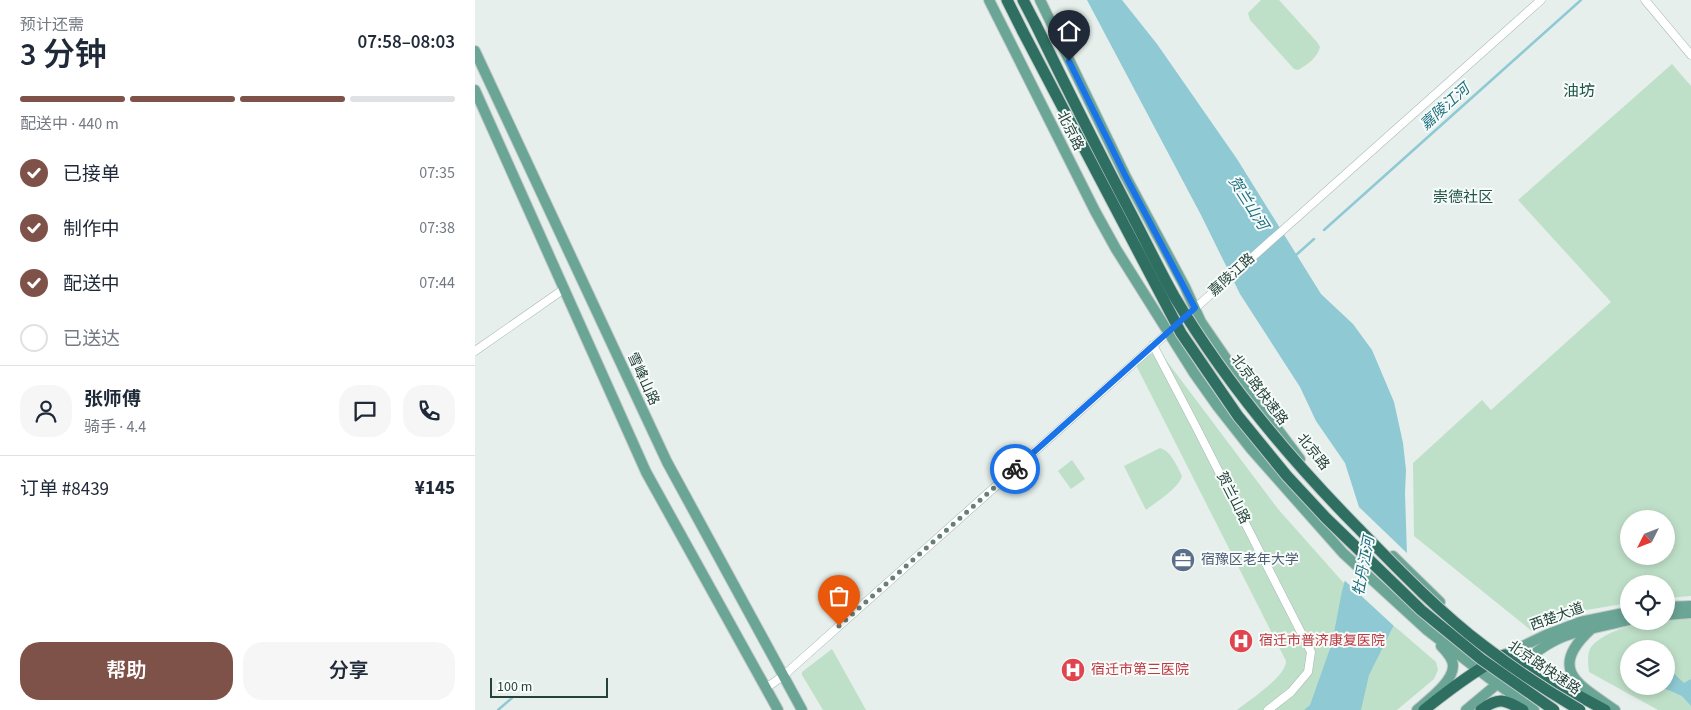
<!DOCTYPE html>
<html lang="zh">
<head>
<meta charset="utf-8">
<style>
  :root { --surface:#fff; --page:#f6f6f7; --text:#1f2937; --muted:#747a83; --line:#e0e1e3; --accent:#7f5249 }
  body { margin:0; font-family:"Source Sans 3","Noto Sans SC",sans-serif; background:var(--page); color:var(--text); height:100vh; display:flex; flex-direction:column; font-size:19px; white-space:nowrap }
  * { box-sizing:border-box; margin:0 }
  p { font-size:16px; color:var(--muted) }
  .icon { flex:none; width:28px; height:28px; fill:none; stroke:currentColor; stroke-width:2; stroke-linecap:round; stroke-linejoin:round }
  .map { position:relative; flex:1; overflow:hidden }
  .panel { display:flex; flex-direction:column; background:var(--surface); width:475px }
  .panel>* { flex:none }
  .needle { width:32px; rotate:228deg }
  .tools { position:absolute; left:1145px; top:510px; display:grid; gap:10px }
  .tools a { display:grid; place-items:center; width:55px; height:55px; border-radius:50%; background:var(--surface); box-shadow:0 2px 8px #0003; font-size:25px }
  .scale { position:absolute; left:15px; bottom:12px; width:118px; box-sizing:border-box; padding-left:5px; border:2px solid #24423a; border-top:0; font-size:14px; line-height:18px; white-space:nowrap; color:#24423a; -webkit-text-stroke:4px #f7fbf9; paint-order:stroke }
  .pin { position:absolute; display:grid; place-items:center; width:42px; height:42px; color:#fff; margin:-51px -21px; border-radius:50% 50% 50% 0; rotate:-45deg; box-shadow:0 0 5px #0007 }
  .pin .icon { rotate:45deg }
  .courier { position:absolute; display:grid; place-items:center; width:50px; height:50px; margin:-25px; border:4px solid #1a73e8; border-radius:50%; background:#fff; color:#222; box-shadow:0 1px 6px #0007 }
  .head em { font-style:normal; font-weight:600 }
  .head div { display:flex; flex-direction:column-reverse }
  .head { display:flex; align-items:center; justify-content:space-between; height:85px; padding:0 20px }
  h1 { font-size:32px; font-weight:600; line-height:38px }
  .bar { display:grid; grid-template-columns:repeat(4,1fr); gap:8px 5px; align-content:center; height:60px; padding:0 20px }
  .bar i { height:6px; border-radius:4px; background:var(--line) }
  .bar .active { background:var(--accent) }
  .bar p { grid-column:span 4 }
  .line { display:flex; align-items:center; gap:12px; padding:0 20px; border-top:1px solid var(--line) }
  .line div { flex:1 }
  .round { display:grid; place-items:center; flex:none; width:52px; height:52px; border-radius:20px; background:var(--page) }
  ol { padding:0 20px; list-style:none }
  li { display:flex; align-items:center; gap:15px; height:55px }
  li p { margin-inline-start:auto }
  li .icon { padding:5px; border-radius:50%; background:var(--accent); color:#fff; stroke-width:4 }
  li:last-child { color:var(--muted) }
  li i { width:28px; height:28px; border:2px solid var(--line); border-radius:50% }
  .cta { display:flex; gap:10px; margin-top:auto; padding:10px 20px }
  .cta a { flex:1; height:58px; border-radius:20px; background:var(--accent); color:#fff; font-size:20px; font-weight:600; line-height:58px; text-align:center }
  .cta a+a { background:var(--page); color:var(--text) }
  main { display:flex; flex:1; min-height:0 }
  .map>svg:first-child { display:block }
  .green { fill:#bfe0c8; fill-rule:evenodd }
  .water { fill:#8ec9d4 }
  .pier { fill:#e6efeb }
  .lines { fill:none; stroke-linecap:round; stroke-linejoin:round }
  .stream { stroke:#8ec9d4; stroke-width:2.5 }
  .minor-casing { stroke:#a8b8b2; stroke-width:9 }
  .major-casing { stroke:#c2cac8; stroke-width:12 }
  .highway-casing { stroke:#c2cac8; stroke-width:13 }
  .minor { stroke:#fff; stroke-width:8 }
  .major { stroke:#6aa596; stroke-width:10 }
  .highway { stroke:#2f6f62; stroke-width:11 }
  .highway-bridge-casing { stroke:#c2cac8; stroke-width:13; stroke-linecap:butt }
  .highway-bridge { stroke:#2f6f62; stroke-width:11 }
  .done { stroke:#687f78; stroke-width:5; stroke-dasharray:0 9 }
  .route { stroke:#1a73e8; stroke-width:6 }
  .labels { text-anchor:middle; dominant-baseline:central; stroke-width:4; stroke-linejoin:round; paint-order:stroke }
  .street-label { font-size:14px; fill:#24423a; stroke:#f7fbf9 }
  .service-label { font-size:14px; fill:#4e5e75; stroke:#f7fbf9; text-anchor:start }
  .health-label { font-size:14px; fill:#be3a42; stroke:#f7fbf9; text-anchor:start }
  .water-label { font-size:15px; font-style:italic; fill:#1c6f80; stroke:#f7fbf9 }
  .neighbourhood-label { font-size:15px; fill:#1f5548; stroke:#f7fbf9 }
  .quarter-label { font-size:16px; fill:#1f5548; stroke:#f7fbf9 }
</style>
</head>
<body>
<main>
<section class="panel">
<div class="head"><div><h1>3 分钟</h1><p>预计还需</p></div><em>07:58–08:03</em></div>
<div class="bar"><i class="active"></i><i class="active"></i><i class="active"></i><i></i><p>配送中 · 440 m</p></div>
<ol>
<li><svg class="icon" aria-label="check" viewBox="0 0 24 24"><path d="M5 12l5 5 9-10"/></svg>已接单<p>07:35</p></li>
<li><svg class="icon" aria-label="check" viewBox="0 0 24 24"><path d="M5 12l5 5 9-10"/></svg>制作中<p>07:38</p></li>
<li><svg class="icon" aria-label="check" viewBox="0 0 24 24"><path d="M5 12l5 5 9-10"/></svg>配送中<p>07:44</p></li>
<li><i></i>已送达</li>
</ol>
<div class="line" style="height:90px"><a class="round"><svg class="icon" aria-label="person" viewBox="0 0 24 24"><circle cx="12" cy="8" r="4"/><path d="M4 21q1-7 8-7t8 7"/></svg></a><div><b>张师傅</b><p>骑手 · 4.4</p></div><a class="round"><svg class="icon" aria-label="chat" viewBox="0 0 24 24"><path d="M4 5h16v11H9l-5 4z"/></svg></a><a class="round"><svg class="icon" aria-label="phone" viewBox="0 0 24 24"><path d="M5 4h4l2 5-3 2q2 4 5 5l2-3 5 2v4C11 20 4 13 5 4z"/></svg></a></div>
<div class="line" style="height:65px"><div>订单 #8439</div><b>¥145</b></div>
<div class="cta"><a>帮助</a><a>分享</a></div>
</section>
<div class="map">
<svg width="1216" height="710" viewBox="0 0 1216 710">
  <rect width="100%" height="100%" fill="#e6efeb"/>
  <g class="green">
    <path d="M786 0H804L842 42 845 47C843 57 832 65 823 70L819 69 775 20 773 13Z"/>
    <path d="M1197 64 1216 86V596L1191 598V584H1154V603L1111 610 1058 632 939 536 938 463 1007 400 1016 410 1136 302 1043 200ZM1154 519H1191V556H1154Z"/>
    <path d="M674 354H686L691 360 803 509 867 581 961 662 963 670 959 679 922 710H762C774 700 811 677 811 661L661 365Z"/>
    <path d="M685 448C696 451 702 466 707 476 704 488 681 502 671 510L649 466Z"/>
    <polygon points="597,460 610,479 596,489 583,471"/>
    <path d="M1216 618V710H1183L1114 672C1113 664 1112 656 1115 649 1122 635 1157 624 1171 622 1178 621 1185 621 1191 621V619ZM1154 649H1191V686H1154Z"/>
    <polygon points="357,649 391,710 348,710 327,675 327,672"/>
  </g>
  <g class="water">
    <polygon points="612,0 647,0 682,44 762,159 846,294 878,324 897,350 919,402 928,443 931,470 930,493 932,556 921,621 894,675 886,710 829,710 835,705 857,643 867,591 881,540 884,507 870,463 841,421 825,387 765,294 726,215"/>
    <polygon points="1191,666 1209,683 1216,679 1216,706 1207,696 1184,686 1191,686"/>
  </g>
  <polygon class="pier" points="884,507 934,555 920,627 868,579 879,540 880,521"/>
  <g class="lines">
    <g class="stream">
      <polyline points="849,230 1106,0"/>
      <polyline points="820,256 839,239"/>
      <polyline points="23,710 37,698"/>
    </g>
    <g class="minor-casing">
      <g id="minor">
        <polyline points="1170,0 1216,55"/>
        <polyline points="717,311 1066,0"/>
        <polyline points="678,345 720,425 836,652 833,672 816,692 793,710"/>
        <polyline points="0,351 89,289"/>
        <polyline points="291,688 308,676 697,329"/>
      </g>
    </g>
    <g class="major-casing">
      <g id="major">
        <polyline points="514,0 620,211 641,249 719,373 743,407 776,449 868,553 952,630 1014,678 1059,710"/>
        <polyline points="565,0 651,177 710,287 726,322 770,386 825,459"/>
        <polyline points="0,51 192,462 327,710"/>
        <polyline points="0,90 171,472 303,710"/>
        <polyline points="918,556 965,602"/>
        <polyline points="1191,607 1216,606"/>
        <polyline points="1191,615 1216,613"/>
        <path d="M1115 630C1072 670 1104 685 1140 710"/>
        <polyline points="1029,655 1071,635 1105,622 1154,612"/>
        <path d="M1041 668C1053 658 1065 648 1079 641 1100 630 1131 626 1154 620"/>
        <path d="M942 710C953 700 978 682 978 666 978 658 971 651 966 646"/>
        <polyline points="991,710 1027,680"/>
      </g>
    </g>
    <g class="highway-casing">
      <g id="highway">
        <polyline points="532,0 548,32"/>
        <polyline points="548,0 561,25"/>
        <path d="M949 710C975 689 1000 670 1029 655L1130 710"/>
        <path d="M1006 710C1024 696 1030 700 1048 710"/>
      </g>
    </g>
    <use href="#minor" class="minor"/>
    <use href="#major" class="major"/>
    <use href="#highway" class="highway"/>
    <g class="highway-bridge-casing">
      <g id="highway-bridge">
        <path d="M561 25C593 91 626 156 660 221 673 246 685 271 699 296 749 380 813 457 882 527 922 568 963 611 1009 646 1039 669 1072 691 1105 710"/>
        <polyline points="548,32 706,333 763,416 812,476 851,518 946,610 1006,659 1079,710"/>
      </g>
    </g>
    <use href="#highway-bridge" class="highway-bridge"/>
  </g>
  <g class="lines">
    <polyline class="done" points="364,626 540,469"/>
    <polyline class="route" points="540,469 720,308 651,177 594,61"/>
  </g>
  <defs>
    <g id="office-disc" transform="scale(1.25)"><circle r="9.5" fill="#5c6f8a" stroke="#f7fbf9"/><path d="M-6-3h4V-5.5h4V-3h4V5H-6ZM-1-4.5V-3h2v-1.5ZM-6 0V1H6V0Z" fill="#fff"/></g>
    <g id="hospital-disc" transform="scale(1.25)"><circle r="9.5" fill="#e0444e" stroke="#f7fbf9"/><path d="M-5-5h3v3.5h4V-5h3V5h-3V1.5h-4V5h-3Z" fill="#fff"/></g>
  </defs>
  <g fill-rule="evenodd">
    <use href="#office-disc" x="708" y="560"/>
    <use href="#hospital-disc" x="766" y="641"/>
    <use href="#hospital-disc" x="598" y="670"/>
  </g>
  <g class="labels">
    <g class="street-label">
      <text transform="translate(595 131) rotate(63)">北京路</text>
      <text transform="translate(757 275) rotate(-42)">嘉陵江路</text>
      <text transform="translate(168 379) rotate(65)">雪峰山路</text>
      <text transform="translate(784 390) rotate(53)">北京路快速路</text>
      <text transform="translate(838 452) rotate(51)">北京路</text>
      <text transform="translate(758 498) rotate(63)">贺兰山路</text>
      <text transform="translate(1082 617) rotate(-20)">西楚大道</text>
      <text transform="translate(1069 668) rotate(34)">北京路快速路</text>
    </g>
    <g class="service-label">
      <text x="726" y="560">宿豫区老年大学</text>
    </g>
    <g class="health-label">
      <text x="784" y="641">宿迁市普济康复医院</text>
      <text x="616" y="670">宿迁市第三医院</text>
    </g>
    <g class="water-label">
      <text transform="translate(970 107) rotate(-42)">嘉陵江河</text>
      <text transform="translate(773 203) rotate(58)">贺兰山河</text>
      <text transform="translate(889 566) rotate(-79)">牡丹江河</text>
    </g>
    <g class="neighbourhood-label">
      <text x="988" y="197">崇德社区</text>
    </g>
    <g class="quarter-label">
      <text x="1104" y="91">油坊</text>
    </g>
  </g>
</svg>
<div class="tools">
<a><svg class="needle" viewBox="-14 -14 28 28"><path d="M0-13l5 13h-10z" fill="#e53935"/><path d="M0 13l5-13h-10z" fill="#747a83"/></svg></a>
<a><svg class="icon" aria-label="locate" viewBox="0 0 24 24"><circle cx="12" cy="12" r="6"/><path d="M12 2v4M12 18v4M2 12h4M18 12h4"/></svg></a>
<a><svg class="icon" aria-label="layers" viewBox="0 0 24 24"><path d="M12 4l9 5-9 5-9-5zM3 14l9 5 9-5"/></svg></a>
</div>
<div class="scale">100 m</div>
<div class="pin" style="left:364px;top:626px;background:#ea580c"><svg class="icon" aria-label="bag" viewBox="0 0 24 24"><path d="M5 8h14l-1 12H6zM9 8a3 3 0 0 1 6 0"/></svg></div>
<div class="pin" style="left:594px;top:61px;background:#1f2937"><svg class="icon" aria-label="home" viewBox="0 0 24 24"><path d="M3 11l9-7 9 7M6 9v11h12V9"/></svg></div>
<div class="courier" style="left:540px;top:469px"><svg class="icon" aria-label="bike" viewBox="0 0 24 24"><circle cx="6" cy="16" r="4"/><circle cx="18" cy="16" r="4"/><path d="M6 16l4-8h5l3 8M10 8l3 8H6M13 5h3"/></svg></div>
</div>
</main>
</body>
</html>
